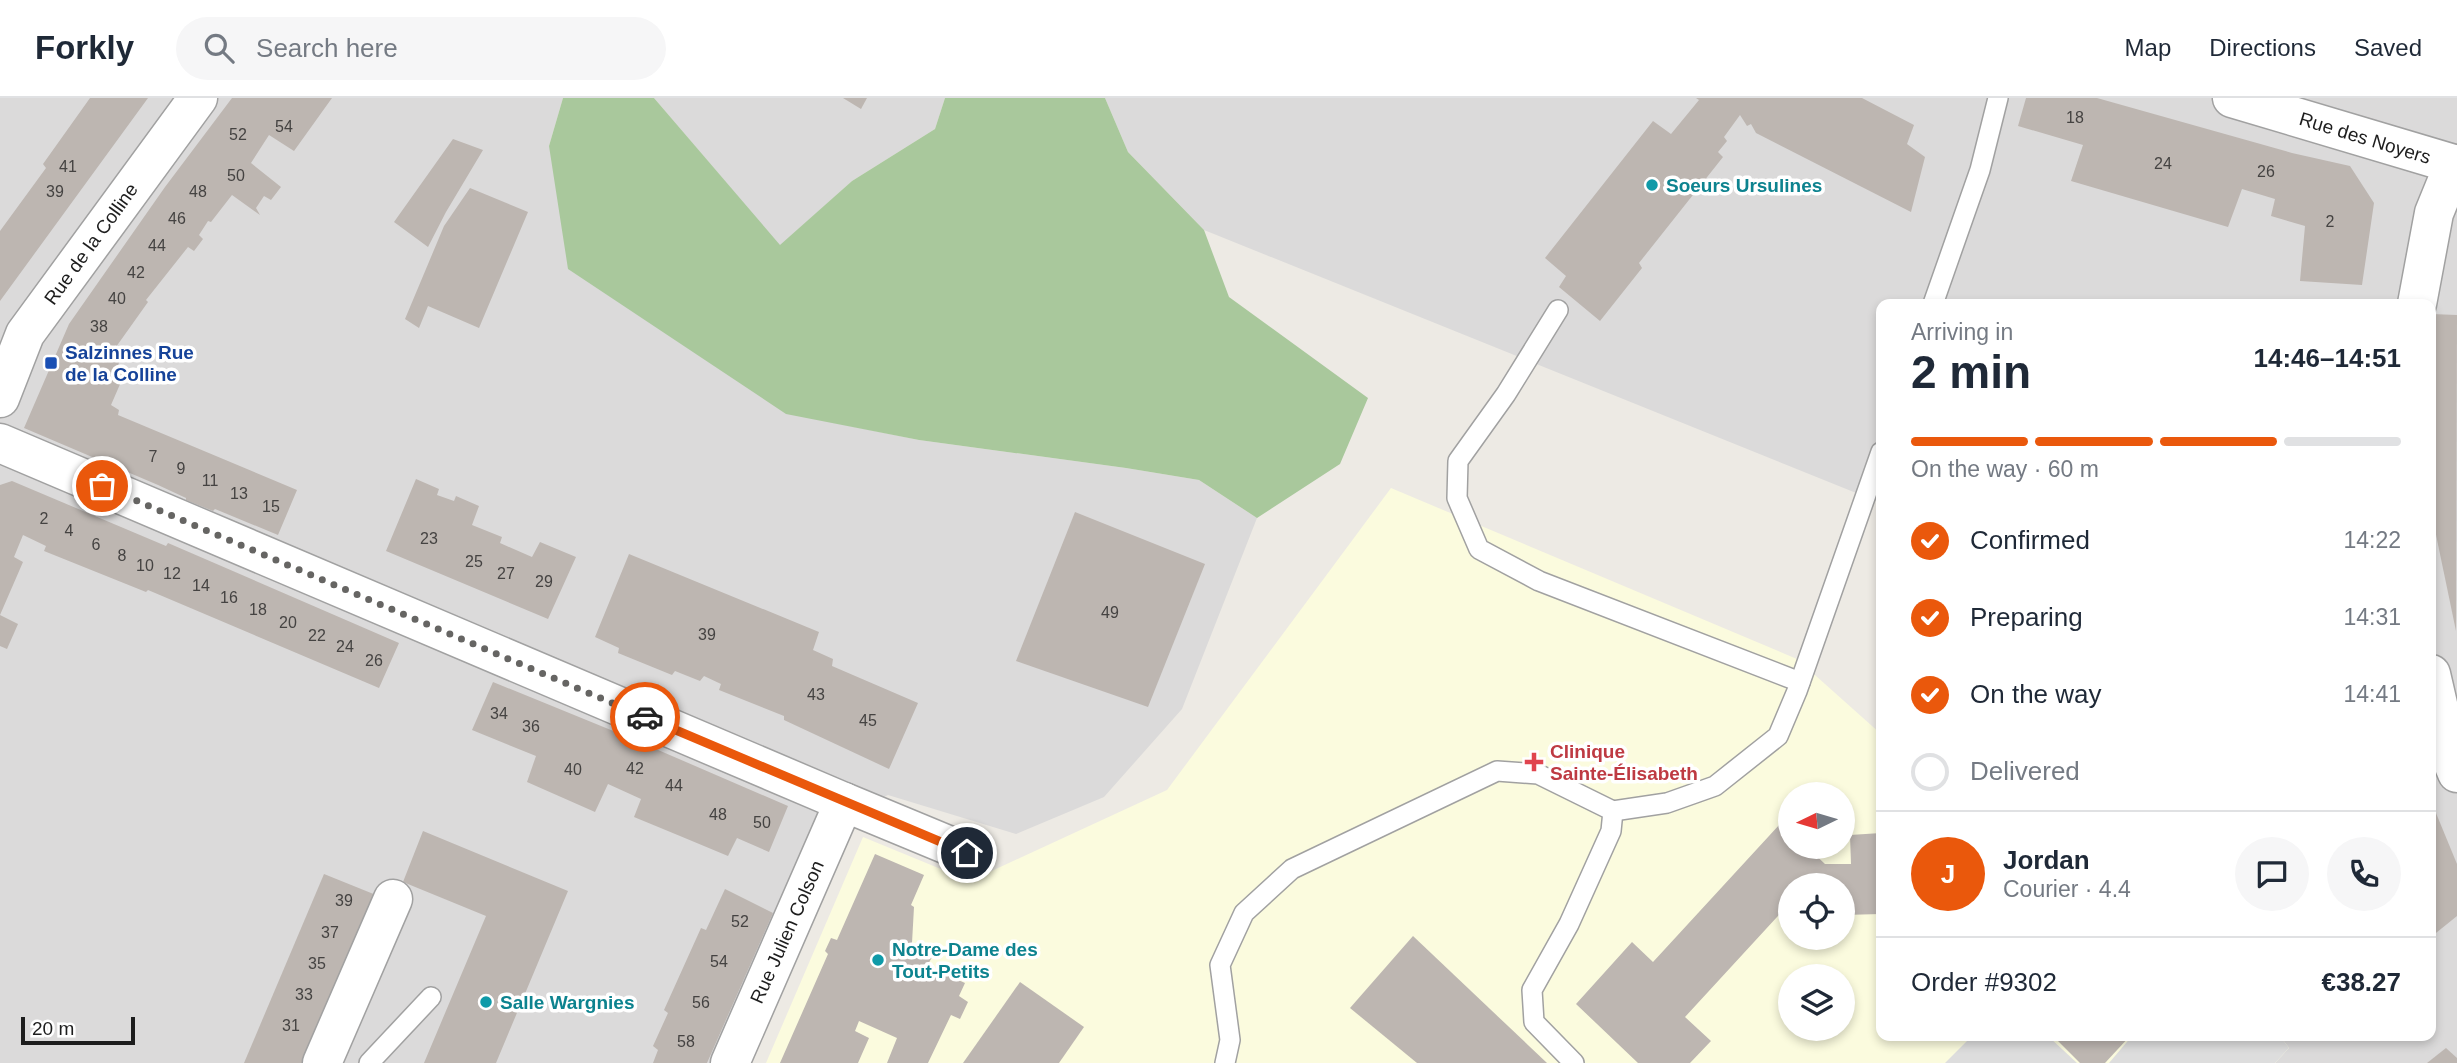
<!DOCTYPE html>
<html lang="en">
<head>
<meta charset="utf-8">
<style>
  :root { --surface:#fff; --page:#f6f6f7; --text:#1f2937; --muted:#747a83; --line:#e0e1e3; --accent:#ea580c }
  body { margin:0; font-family:Arial,sans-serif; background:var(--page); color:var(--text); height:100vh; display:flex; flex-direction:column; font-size:26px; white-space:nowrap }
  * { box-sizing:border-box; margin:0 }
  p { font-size:23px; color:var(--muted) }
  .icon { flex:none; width:38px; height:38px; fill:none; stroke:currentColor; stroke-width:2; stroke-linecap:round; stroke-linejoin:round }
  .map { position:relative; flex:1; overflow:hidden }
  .side { position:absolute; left:1876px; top:201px; width:560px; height:742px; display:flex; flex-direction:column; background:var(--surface); border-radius:14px; box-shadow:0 4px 10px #0003 }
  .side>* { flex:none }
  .needle { width:46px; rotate:265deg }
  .tools { position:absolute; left:1778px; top:684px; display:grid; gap:14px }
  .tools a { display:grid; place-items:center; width:77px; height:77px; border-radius:50%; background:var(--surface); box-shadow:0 4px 10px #0003; font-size:35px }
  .scale { position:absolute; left:21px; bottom:18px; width:114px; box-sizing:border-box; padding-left:7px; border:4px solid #1d1d1d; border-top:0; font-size:19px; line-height:24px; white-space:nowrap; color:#1d1d1d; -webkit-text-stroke:5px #fff; paint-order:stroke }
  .pin { position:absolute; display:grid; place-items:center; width:60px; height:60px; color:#fff; margin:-30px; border:4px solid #fff; border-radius:50%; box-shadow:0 2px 7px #0007 }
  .courier { position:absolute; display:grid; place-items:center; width:70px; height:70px; margin:-35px; border:5px solid #ea580c; border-radius:50%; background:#fff; color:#222; box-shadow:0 2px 9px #0007 }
  .overview em { font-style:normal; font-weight:600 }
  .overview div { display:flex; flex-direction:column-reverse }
  .overview { display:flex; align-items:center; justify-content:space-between; height:119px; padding:0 35px }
  h1 { font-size:46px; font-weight:600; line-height:52px }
  .bar { display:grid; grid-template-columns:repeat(4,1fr); gap:10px 7px; align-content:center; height:84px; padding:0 35px }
  .bar i { height:9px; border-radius:5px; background:var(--line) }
  .bar .selected { background:var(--accent) }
  .bar p { grid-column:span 4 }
  .line { display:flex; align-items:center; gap:18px; padding:0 35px; border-top:2px solid var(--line) }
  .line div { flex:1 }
  .round { display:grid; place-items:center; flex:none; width:74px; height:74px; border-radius:37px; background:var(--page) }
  ol { padding:0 35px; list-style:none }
  li { display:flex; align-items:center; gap:21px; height:77px }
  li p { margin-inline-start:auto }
  li .icon { padding:7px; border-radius:50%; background:var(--accent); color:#fff; stroke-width:4 }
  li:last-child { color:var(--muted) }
  li i { width:38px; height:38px; border:4px solid var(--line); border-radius:50% }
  header { display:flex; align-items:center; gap:42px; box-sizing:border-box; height:98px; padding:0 35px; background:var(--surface); border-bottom:2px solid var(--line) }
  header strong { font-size:33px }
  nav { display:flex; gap:38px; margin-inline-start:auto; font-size:24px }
  .search { width:490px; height:63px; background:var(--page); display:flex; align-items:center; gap:18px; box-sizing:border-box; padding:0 24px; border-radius:38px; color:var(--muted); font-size:26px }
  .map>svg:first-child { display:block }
  .residential { fill:#dbdada }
  .education { fill:#fbfbde; fill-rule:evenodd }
  .forest { fill:#a9c89c }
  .parking { fill:#ddd }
  .building { fill:#bdb6b1 }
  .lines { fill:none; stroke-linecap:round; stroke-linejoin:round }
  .service-casing { stroke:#a1a1a1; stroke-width:22 }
  .minor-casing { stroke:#a1a1a1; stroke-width:41 }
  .service { stroke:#fff; stroke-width:19 }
  .minor { stroke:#fff; stroke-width:38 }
  .done { stroke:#666563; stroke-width:7; stroke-dasharray:0 12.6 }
  .route { stroke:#ea580c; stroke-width:9 }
  .culture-dot { fill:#0f9aa8; stroke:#fff; stroke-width:2.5 }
  .transit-dot { fill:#1a4fb4; stroke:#fff; stroke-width:2.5 }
  .health-dot { fill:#e0444e; stroke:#fff; stroke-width:2.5 }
  .labels { text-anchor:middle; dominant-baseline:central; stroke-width:7; stroke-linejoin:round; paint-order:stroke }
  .number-label { font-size:16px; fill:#454342 }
  .street-label { font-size:19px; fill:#1d1d1d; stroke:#fff }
  .culture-label { font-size:19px; font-weight:bold; fill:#0d838f; stroke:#fff; text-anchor:start }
  .transit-label { font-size:19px; font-weight:bold; fill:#164399; stroke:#fff; text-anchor:start }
  .health-label { font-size:19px; font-weight:bold; fill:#be3a42; stroke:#fff; text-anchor:start }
</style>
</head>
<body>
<header>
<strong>Forkly</strong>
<div class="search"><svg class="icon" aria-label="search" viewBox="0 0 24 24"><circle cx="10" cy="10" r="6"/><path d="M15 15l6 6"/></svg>Search here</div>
<nav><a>Map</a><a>Directions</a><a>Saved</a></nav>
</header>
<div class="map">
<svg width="2457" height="965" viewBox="0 0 2457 965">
  <rect width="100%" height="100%" fill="#edeae4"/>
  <g class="residential">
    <polygon points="0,0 563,0 549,48 786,315 919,342 1126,370 1199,382 1257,420 1182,611 1104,699 1016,736 888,697 813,733 713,965 0,965"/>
    <polygon points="654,0 945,0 935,31 852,83 780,148"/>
    <polygon points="1105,0 2457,0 2457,965 2275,965 2289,950 2280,938 2431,938 2431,206 1881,206 1881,405 1204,132 1128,54"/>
  </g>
  <path class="education" d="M1391 390 1797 561 1881 636V938H2280L2289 950 2275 965H766L863 739 970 783 1167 692ZM1790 696H1843V749H1790ZM1790 788H1843V840H1790ZM1790 878H1843V931H1790Z"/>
  <polygon class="forest" points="563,0 654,0 780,147 852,83 935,31 945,0 1105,0 1128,54 1204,132 1229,199 1368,300 1340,366 1257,420 1199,382 1126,370 919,342 786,316 568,171 549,48"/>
  <g class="parking">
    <polygon points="1972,938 2048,938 2077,965 1945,965"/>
    <polygon points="2132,938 2280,938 2289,950 2275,965 2109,965"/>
  </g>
  <g class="building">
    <polygon points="90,0 148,0 0,203 0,133 46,70 43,66"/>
    <polygon points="232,0 332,0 294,53 269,37 251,65 281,89 271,102 264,98 256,110 260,117 232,97 211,124 208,123 199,137 203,141 194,153 188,149 146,202 148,204 111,256 120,262 116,273 124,277 111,307 119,312 118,317 297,392 278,437 215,411 213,413 186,402 186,400 158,387 24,330 69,226 165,89"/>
    <polygon points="843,0 867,0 861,11"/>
    <polygon points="1696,0 1862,0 1914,27 1907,46 1925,59 1911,114 1756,35 1751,26 1747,28 1740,17 1724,39 1727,43 1718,54 1723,59 1639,165 1642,170 1600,223 1559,189 1566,178 1545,160 1653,23 1671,36 1699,2"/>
    <polygon points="2026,0 2097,0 2292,55 2350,68 2374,105 2362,187 2300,183 2305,128 2271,118 2275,101 2242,91 2228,129 2071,83 2083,47 2018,28"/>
    <polygon points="453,41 483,52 446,114 428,149 394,124"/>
    <polygon points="470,90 528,114 479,230 428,208 419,230 405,221 444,128"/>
    <polygon points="2431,216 2457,217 2456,533 2435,432 2431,389"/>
    <polygon points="416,381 439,391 437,397 454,403 456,398 479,408 472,427 502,439 500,445 532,459 540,444 576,459 548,521 386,453"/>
    <polygon points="12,383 166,448 168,445 399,545 379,590 148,492 146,494 44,453 46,448 23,437 14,459 23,464 0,517 0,387"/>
    <polygon points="1075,414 1205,466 1148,609 1016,563"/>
    <polygon points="629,456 819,534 813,552 833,561 832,568 918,605 889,671 784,622 784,618 719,592 721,586 704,578 700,583 675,573 672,577 618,555 619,550 595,539"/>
    <polygon points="0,517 18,526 7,551 0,548"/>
    <polygon points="493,584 628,639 788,708 769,754 737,740 728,758 680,738 634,719 641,701 608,686 595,714 527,684 536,658 472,632"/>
    <polygon points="2431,703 2457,766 2457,818 2431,839"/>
    <polygon points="1781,725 1790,733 1790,749 1807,749 1825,766 1851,766 1850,737 1881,735 1881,816 1843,817 1843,788 1790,788 1790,805 1685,919 1711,943 1690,965 1638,965 1576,906 1632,844 1653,864"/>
    <polygon points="423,733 568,793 496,965 424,965 486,818 403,784"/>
    <polygon points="875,756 924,777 911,807 914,809 912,845 939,847 927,868 965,885 959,898 968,904 960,921 951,917 928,965 887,965 897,940 859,923 855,933 869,940 858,965 780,965 828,856 825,853 831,840 837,842"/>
    <polygon points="324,776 376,797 306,965 244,965"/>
    <polygon points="725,791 773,815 707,965 653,965 658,952 653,948 668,915 664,912 701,830 706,832"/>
    <polygon points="1413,838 1547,965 1417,965 1350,910"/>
    <polygon points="1020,884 1084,929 1059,965 963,965"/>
    <polygon points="2053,938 2130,938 2105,965 2080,965"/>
    <polygon points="2446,950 2457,960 2457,965 2427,965"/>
  </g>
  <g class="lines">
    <g class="service-casing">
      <g id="service">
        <polyline points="1933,206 1980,72 1998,0"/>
        <polyline points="1558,212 1506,296 1458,363 1457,400 1479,451 1539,483 1800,584"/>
        <polyline points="1613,713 1667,705 1715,688 1778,638 1797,593 1881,354"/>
        <polyline points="369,965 431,899"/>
        <polyline points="1225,965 1230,942 1220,867 1244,815 1292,771 1497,673 1538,676 1613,713 1611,733 1569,826 1532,892 1534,924 1574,965"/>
      </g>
    </g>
    <g class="minor-casing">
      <g id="minor">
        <polyline points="2232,0 2457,67"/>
        <polyline points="2417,206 2434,115 2454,66"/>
        <polyline points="0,300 25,236 198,0"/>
        <polyline points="0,345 844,704 730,965"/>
        <polyline points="2431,576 2450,658 2457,675"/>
        <polyline points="844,704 967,755"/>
        <polyline points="322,965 393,801"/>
      </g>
    </g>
    <use href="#service" class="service"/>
    <use href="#minor" class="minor"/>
  </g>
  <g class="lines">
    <polyline class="done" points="102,388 645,619"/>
    <polyline class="route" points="645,619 967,755"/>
  </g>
  <g class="culture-dot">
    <circle cx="1652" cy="87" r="7"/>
    <circle cx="878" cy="862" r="7"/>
    <circle cx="486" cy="904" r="7"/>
  </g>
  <rect class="transit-dot" x="44" y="258" width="14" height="14" rx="3.5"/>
  <path class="health-dot" d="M1530.5 653.5h7v7h7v7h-7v7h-7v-7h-7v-7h7z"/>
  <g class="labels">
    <g class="number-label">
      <text x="2075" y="19">18</text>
      <text x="284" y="28">54</text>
      <text x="238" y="36">52</text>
      <text x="2163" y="65">24</text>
      <text x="68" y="68">41</text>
      <text x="2266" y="73">26</text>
      <text x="236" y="77">50</text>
      <text x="55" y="93">39</text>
      <text x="198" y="93">48</text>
      <text x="177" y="120">46</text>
      <text x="2330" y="123">2</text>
      <text x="157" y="147">44</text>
      <text x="136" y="174">42</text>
      <text x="117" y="200">40</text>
      <text x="99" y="228">38</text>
      <text x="153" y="358">7</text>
      <text x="181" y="370">9</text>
      <text x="210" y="382">11</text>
      <text x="239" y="395">13</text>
      <text x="271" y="408">15</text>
      <text x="44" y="420">2</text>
      <text x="69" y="432">4</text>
      <text x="429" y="440">23</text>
      <text x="96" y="446">6</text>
      <text x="122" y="457">8</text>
      <text x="474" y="463">25</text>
      <text x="145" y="467">10</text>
      <text x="172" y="475">12</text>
      <text x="506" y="475">27</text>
      <text x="544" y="483">29</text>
      <text x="201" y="487">14</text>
      <text x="229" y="499">16</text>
      <text x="258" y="511">18</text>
      <text x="1110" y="514">49</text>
      <text x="288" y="524">20</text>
      <text x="707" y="536">39</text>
      <text x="317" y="537">22</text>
      <text x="345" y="548">24</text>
      <text x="374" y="562">26</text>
      <text x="816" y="596">43</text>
      <text x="499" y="615">34</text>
      <text x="868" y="622">45</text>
      <text x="531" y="628">36</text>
      <text x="635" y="670">42</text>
      <text x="573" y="671">40</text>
      <text x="674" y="687">44</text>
      <text x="718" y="716">48</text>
      <text x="762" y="724">50</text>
      <text x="344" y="802">39</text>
      <text x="740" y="823">52</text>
      <text x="330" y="834">37</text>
      <text x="719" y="863">54</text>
      <text x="317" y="865">35</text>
      <text x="304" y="896">33</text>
      <text x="701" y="904">56</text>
      <text x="291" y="927">31</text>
      <text x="686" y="943">58</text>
    </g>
    <g class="street-label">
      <text transform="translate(2365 40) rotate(17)">Rue des Noyers</text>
      <text transform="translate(91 146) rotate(-54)">Rue de la Colline</text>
      <text transform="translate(787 834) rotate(-66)">Rue Julien Colson</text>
    </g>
    <g class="culture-label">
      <text x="1666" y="87">Soeurs Ursulines</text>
      <text x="892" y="851">Notre-Dame des<tspan x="892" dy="22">Tout-Petits</tspan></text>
      <text x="500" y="904">Salle Wargnies</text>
    </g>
    <g class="transit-label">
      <text x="65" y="254">Salzinnes Rue<tspan x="65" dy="22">de la Colline</tspan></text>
    </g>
    <g class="health-label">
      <text x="1550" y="653">Clinique<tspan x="1550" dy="22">Sainte-Élisabeth</tspan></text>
    </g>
  </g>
</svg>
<div class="tools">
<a><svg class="needle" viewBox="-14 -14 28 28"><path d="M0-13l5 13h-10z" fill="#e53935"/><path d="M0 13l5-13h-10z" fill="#747a83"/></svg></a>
<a><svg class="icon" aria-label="locate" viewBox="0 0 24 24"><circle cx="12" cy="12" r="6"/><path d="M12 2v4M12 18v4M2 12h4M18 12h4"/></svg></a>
<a><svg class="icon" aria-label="layers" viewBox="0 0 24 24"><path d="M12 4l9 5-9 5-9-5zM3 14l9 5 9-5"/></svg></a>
</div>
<div class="scale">20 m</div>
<div class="pin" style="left:102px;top:388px;background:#ea580c"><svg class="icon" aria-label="bag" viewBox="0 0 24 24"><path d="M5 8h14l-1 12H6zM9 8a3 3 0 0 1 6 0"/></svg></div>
<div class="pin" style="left:967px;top:755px;background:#1f2937"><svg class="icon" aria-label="home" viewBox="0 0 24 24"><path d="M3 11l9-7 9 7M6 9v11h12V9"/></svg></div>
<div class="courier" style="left:645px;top:619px"><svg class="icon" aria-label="car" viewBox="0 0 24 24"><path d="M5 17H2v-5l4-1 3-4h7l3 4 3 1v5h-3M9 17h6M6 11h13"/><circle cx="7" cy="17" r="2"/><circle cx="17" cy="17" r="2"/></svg></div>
<section class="side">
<div class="overview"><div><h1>2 min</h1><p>Arriving in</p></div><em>14:46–14:51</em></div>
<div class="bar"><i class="selected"></i><i class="selected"></i><i class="selected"></i><i></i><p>On the way · 60 m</p></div>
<ol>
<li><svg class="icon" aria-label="check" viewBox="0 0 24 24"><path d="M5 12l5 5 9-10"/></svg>Confirmed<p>14:22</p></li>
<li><svg class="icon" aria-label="check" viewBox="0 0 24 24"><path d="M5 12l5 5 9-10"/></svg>Preparing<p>14:31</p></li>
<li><svg class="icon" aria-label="check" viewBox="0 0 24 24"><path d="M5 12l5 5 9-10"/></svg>On the way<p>14:41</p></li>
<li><i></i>Delivered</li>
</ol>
<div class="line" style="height:126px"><b class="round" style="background:var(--accent);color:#fff">J</b><div><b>Jordan</b><p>Courier · 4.4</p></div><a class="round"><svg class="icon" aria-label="chat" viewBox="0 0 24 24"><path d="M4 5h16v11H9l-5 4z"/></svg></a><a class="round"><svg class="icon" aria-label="phone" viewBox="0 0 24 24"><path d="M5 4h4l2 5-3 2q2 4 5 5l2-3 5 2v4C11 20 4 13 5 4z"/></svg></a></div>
<div class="line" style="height:91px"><div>Order #9302</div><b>€38.27</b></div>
</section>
</div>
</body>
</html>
